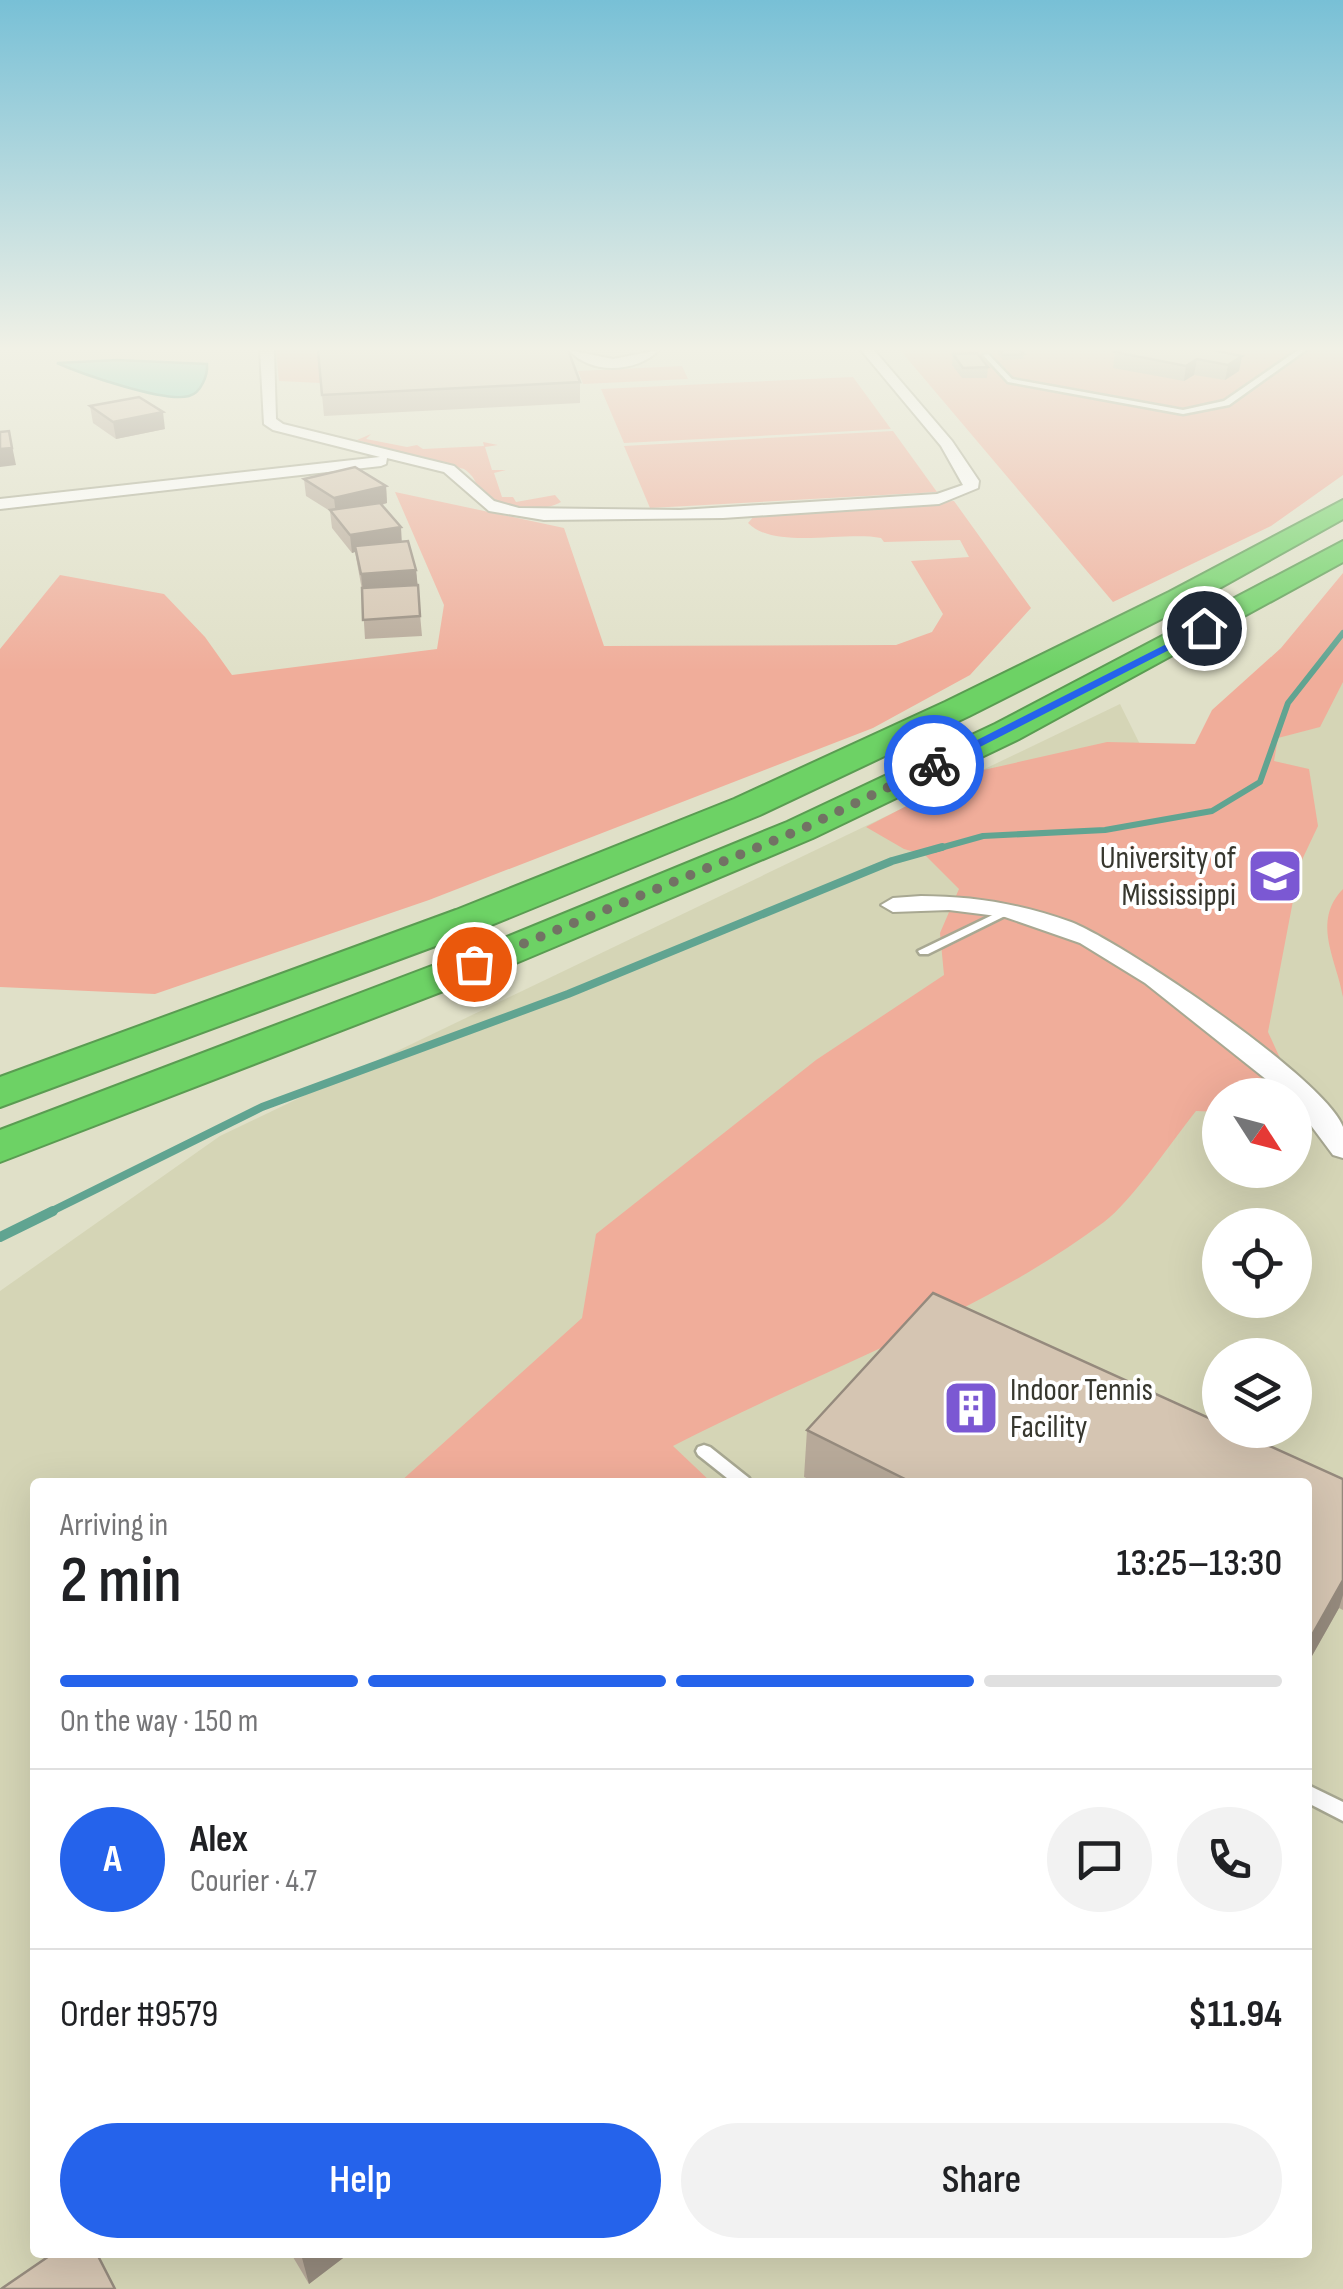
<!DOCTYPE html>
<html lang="en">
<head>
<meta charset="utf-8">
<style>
  :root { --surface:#fff; --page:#f2f2f2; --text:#202124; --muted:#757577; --line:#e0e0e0; --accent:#2563eb }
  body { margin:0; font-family:"Sofia Sans Condensed",sans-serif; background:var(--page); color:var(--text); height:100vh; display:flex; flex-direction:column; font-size:38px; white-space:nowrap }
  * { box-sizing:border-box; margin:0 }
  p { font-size:32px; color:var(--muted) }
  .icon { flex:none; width:55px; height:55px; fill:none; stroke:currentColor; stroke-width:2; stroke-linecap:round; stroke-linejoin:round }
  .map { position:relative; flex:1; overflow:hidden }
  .details { position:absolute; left:30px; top:1478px; width:1282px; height:780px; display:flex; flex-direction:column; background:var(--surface); border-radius:10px; box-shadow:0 10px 40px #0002 }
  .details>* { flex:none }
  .needle { width:65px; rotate:126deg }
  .tools { position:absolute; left:1202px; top:1078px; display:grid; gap:20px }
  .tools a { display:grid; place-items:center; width:110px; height:110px; border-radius:50%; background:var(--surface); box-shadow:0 10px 40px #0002; font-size:50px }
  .pin { position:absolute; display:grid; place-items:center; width:85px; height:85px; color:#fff; margin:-42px; border:5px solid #fff; border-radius:50%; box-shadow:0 2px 10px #0007 }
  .courier { position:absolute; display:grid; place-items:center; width:100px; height:100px; margin:-50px; border:8px solid #2563eb; border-radius:50%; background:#fff; color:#222; box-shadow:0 2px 12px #0007 }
  .head em { font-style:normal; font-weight:600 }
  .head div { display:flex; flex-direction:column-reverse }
  .head { display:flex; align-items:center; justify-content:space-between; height:170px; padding:0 30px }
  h1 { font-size:65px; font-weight:600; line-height:75px }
  .bar { display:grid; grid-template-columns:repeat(4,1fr); gap:15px 10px; align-content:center; height:120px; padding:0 30px }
  .bar i { height:12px; border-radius:8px; background:var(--line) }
  .bar .current { background:var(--accent) }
  .bar p { grid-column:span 4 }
  .line { display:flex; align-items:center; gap:25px; padding:0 30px; border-top:2px solid var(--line) }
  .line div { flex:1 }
  .round { display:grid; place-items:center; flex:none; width:105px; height:105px; border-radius:52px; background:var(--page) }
  .cta { display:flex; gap:20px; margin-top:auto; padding:20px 30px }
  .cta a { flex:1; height:115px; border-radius:60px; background:var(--accent); color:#fff; font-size:40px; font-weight:600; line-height:115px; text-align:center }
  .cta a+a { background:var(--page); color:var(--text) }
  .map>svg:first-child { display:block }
  .built { fill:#d5d5b6; fill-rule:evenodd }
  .green { fill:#f0ad9a }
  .water { fill:#71d2bc; stroke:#60a491; stroke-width:2.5 }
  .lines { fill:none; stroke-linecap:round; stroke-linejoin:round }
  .stream-far2 { stroke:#60a491; stroke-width:6 }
  .stream-far1 { stroke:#60a491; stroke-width:8 }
  .stream { stroke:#60a491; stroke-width:10 }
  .lane-casing { stroke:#a8a892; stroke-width:5 }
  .street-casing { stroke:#a8a892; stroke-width:4 }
  .highway-casing { stroke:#5a9c52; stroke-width:4 }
  .lane { fill:#fff; fill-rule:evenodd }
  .street { fill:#fff; fill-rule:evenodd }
  .highway { fill:#6dd265; fill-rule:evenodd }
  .wall { fill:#b7a999 }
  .shaded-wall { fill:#958a7d }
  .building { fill:#d5c5b2; stroke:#958a7d; stroke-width:2.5 }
  .route { fill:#2563eb }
  .done { stroke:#727264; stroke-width:10; stroke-dasharray:0 18 }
  .labels { text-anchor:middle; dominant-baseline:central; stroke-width:8; stroke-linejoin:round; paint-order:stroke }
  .poi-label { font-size:32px; fill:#37372e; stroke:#fff; text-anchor:end }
</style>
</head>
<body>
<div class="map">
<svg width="1343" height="2289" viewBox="0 0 1343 2289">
  <rect width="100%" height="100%" fill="#e0e0c8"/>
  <path class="built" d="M1343 643V2289H0V1291L220 1136 1120 704 1172 809ZM1220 1095H1295V1170H1220ZM1220 1225H1295V1300H1220ZM1220 1355H1295V1430H1220ZM35 1482H1308V2252H35Z"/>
  <g class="green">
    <polygon points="276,350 518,350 319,361 321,383 279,381"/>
    <polygon points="900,350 1343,350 1343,475 1271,526 1113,602"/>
    <polygon points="682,366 688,379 583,384 578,371"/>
    <polygon points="853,377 891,429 624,443 601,389"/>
    <polygon points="893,431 937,492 650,508 624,446"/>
    <path d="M371 434 366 439 407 447 417 445 423 449 484 446 483 442 498 445 485 447 492 470H506L494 473 502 497H513L516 502 555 495 561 502C545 512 496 513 483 495 475 484 476 477 464 469L357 440Z"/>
    <path d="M395 492 564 528 604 646 896 645 932 632 943 614 911 561 969 557 960 540 884 542 881 538C844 531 774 550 748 523L756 514 954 501 1031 608 970 675 873 728 429 900 155 994 0 987V649L60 575 164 594 205 637 232 675 437 649 444 605Z"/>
    <path d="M1343 573V682L1320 727 1278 738 1274 761 1309 769 1318 826 1300 864 1268 1032 1306 1115H1295V1095H1220V1112L1196 1111C1173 1140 1131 1202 1104 1222 981 1315 811 1374 673 1446L711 1482H400L582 1318 596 1234 816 1060 944 975 940 933 959 889 925 855 904 849 866 827 970 773 1107 742 1195 744 1212 710 1281 648Z"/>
    <path d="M1343 889V997C1337 960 1311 922 1343 889Z"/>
  </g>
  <path class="water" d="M117 360 207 364C208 375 201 393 189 396 165 403 82 374 57 363Z"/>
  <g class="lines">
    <polyline class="stream-far2" points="933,850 983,836 1105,830 1212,811 1260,782 1288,703 1343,633"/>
    <polyline class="stream-far1" points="48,1213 262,1107 568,994 892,861 942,847"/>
    <polyline class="stream" points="0,1237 53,1211"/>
    <g class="lane-casing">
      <g id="lane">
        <polygon points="1298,350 1306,350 1229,405 1183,414 1008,382 983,355 988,354 1012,379 1183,410 1224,401"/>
        <polygon points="1007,908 1011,909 1011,913 928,954 920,954 918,951"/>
        <polygon points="704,1445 710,1447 749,1478 751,1482 732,1482 698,1455 696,1451 698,1447"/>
        <polygon points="1308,1785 1343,1802 1343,1821 1308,1803"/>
      </g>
    </g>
    <g class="street-casing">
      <g id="street">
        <polygon points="260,350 274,350 276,419 283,424 454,466 494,501 519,508 680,510 937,494 963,485 941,446 861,350 874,350 952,441 979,481 978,488 939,504 723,518 544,520 489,511 444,472 387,458 386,464 381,466 0,509 0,499 380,457 273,430 264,424"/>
        <path d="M569 350 613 359 659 350C637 373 590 375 569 350Z"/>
        <path d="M921 896C972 896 1022 904 1071 922 1122 942 1326 1079 1343 1127 1343 1135 1343 1149 1343 1158L1333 1155 1295 1104V1095H1286L1145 983 1080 943 1005 917 949 910 893 912 881 905 893 898Z"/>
      </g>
    </g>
    <g class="highway-casing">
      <g id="highway">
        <polygon points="1343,500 1343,519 1191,604 969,716 760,815 484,928 0,1107 0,1077 456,910 734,799 945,702 1169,592"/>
        <polygon points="1343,541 1343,562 1019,739 813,838 516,963 0,1162 0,1130 487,945 787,822 995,724"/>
      </g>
    </g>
    <use href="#lane" class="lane"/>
    <use href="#street" class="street"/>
    <use href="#highway" class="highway"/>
  </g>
  <g class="wall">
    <polygon points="998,350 1020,350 1024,354 1023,359 1003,360 998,354"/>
    <polygon points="1115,352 1242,356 1239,371 1225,380 1194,375 1184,381 1113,368"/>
    <polygon points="953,354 988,367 987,378 962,378 952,365"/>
    <polygon points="580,382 580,403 324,416 322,395"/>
    <polygon points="90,406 165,429 116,439 93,423"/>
    <polygon points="304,479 386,486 387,503 382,505 416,570 422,636 365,639 362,590 355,552 352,553 332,528 330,511 306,496"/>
    <polygon points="807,1430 1343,1479 1343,1610 1339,1608 1308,1663 1308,1482 815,1482 804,1477"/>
    <polygon points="290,2252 351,2252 309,2284"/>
  </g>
  <g class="shaded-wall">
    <polygon points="1242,356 1239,371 1225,380 1228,365"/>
    <polygon points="1197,359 1194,375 1184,381 1186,366"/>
    <polygon points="163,412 165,429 116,439 113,422"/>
    <polygon points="9,431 16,465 0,467 0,449"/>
    <polygon points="386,486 387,503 336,515 334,498"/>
    <polygon points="401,527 402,545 355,546 355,552 352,553 350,535"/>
    <polygon points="416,570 418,588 363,593 361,574"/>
    <polygon points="1343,1580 1343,1595 1339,1608 1308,1663 1308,1642"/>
    <polygon points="303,2252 351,2252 309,2284 301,2254"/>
  </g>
  <g class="building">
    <polygon points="318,350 568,350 580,382 322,395"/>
    <polygon points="1000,350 1020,350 1024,354 1003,355"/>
    <polygon points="1119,350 1212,350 1242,356 1228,365 1197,359 1186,366 1115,352"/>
    <polygon points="977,353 988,367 963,368 953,354"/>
    <polygon points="139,397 163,412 113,422 90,406"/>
    <polygon points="9,431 12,448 0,449 0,432"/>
    <polygon points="355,467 386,486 334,498 304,479"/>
    <polygon points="380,503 401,527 350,535 330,510"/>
    <polygon points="408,541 416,570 361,574 355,546"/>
    <polygon points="418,585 420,616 363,620 362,588"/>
    <polygon points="933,1293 1220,1423 1220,1430 1234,1430 1343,1479 1343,1580 1308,1642 1308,1482 911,1482 807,1430"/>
    <polygon points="55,2252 96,2252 115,2289 1,2289"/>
  </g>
  <linearGradient id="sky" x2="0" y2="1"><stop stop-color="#78c0d6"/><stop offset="0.52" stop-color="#f1f1e6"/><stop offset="1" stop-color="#f1f1e6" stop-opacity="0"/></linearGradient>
  <rect width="1343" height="671" fill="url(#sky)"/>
  <polygon class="route" points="1204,625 1208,630 939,768 928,765"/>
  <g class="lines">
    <polyline class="done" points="474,964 802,829 934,765"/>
  </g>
  <defs>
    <g id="university-square" transform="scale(2.875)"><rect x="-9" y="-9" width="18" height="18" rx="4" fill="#7b58d3" stroke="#fff"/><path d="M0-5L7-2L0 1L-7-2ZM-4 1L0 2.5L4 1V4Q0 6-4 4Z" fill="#fff"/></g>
    <g id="building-square" transform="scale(2.875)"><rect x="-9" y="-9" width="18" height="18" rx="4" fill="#7b58d3" stroke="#fff"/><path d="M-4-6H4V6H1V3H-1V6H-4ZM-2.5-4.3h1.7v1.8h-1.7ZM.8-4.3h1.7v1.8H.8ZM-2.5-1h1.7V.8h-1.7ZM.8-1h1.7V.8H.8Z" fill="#fff"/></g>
  </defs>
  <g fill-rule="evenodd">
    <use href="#university-square" x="1275" y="876"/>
    <use href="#building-square" x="971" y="1408"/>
  </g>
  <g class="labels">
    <g class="poi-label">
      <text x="1236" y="858">University of<tspan x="1236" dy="37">Mississippi</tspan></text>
      <text x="1010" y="1390" text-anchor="start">Indoor Tennis<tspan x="1010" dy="37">Facility</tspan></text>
    </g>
  </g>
</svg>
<div class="tools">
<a><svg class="needle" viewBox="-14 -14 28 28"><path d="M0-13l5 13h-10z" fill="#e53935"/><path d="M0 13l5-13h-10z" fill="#757577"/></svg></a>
<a><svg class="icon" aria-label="locate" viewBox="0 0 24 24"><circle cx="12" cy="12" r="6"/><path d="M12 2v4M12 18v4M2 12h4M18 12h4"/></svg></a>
<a><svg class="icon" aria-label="layers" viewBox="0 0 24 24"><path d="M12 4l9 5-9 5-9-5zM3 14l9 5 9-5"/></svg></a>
</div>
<div class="pin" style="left:474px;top:964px;background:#ea580c"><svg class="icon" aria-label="bag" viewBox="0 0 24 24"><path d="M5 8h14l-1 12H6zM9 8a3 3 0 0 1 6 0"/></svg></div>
<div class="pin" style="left:1204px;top:628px;background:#1f2937"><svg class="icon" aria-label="home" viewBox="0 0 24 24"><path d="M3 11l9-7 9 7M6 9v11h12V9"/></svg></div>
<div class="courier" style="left:934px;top:765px"><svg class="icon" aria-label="bike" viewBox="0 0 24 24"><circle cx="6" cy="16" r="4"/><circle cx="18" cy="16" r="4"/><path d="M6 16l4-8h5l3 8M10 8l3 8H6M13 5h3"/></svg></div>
<section class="details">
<div class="head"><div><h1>2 min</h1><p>Arriving in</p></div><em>13:25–13:30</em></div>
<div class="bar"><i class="current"></i><i class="current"></i><i class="current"></i><i></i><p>On the way · 150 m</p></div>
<div class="line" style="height:180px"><b class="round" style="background:var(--accent);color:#fff">A</b><div><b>Alex</b><p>Courier · 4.7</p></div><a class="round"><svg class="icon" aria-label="chat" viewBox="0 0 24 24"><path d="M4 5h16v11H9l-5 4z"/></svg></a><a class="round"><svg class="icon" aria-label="phone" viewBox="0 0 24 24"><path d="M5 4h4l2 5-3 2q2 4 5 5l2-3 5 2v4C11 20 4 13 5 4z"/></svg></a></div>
<div class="line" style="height:130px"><div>Order #9579</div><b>$11.94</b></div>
<div class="cta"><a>Help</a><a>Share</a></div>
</section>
</div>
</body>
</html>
